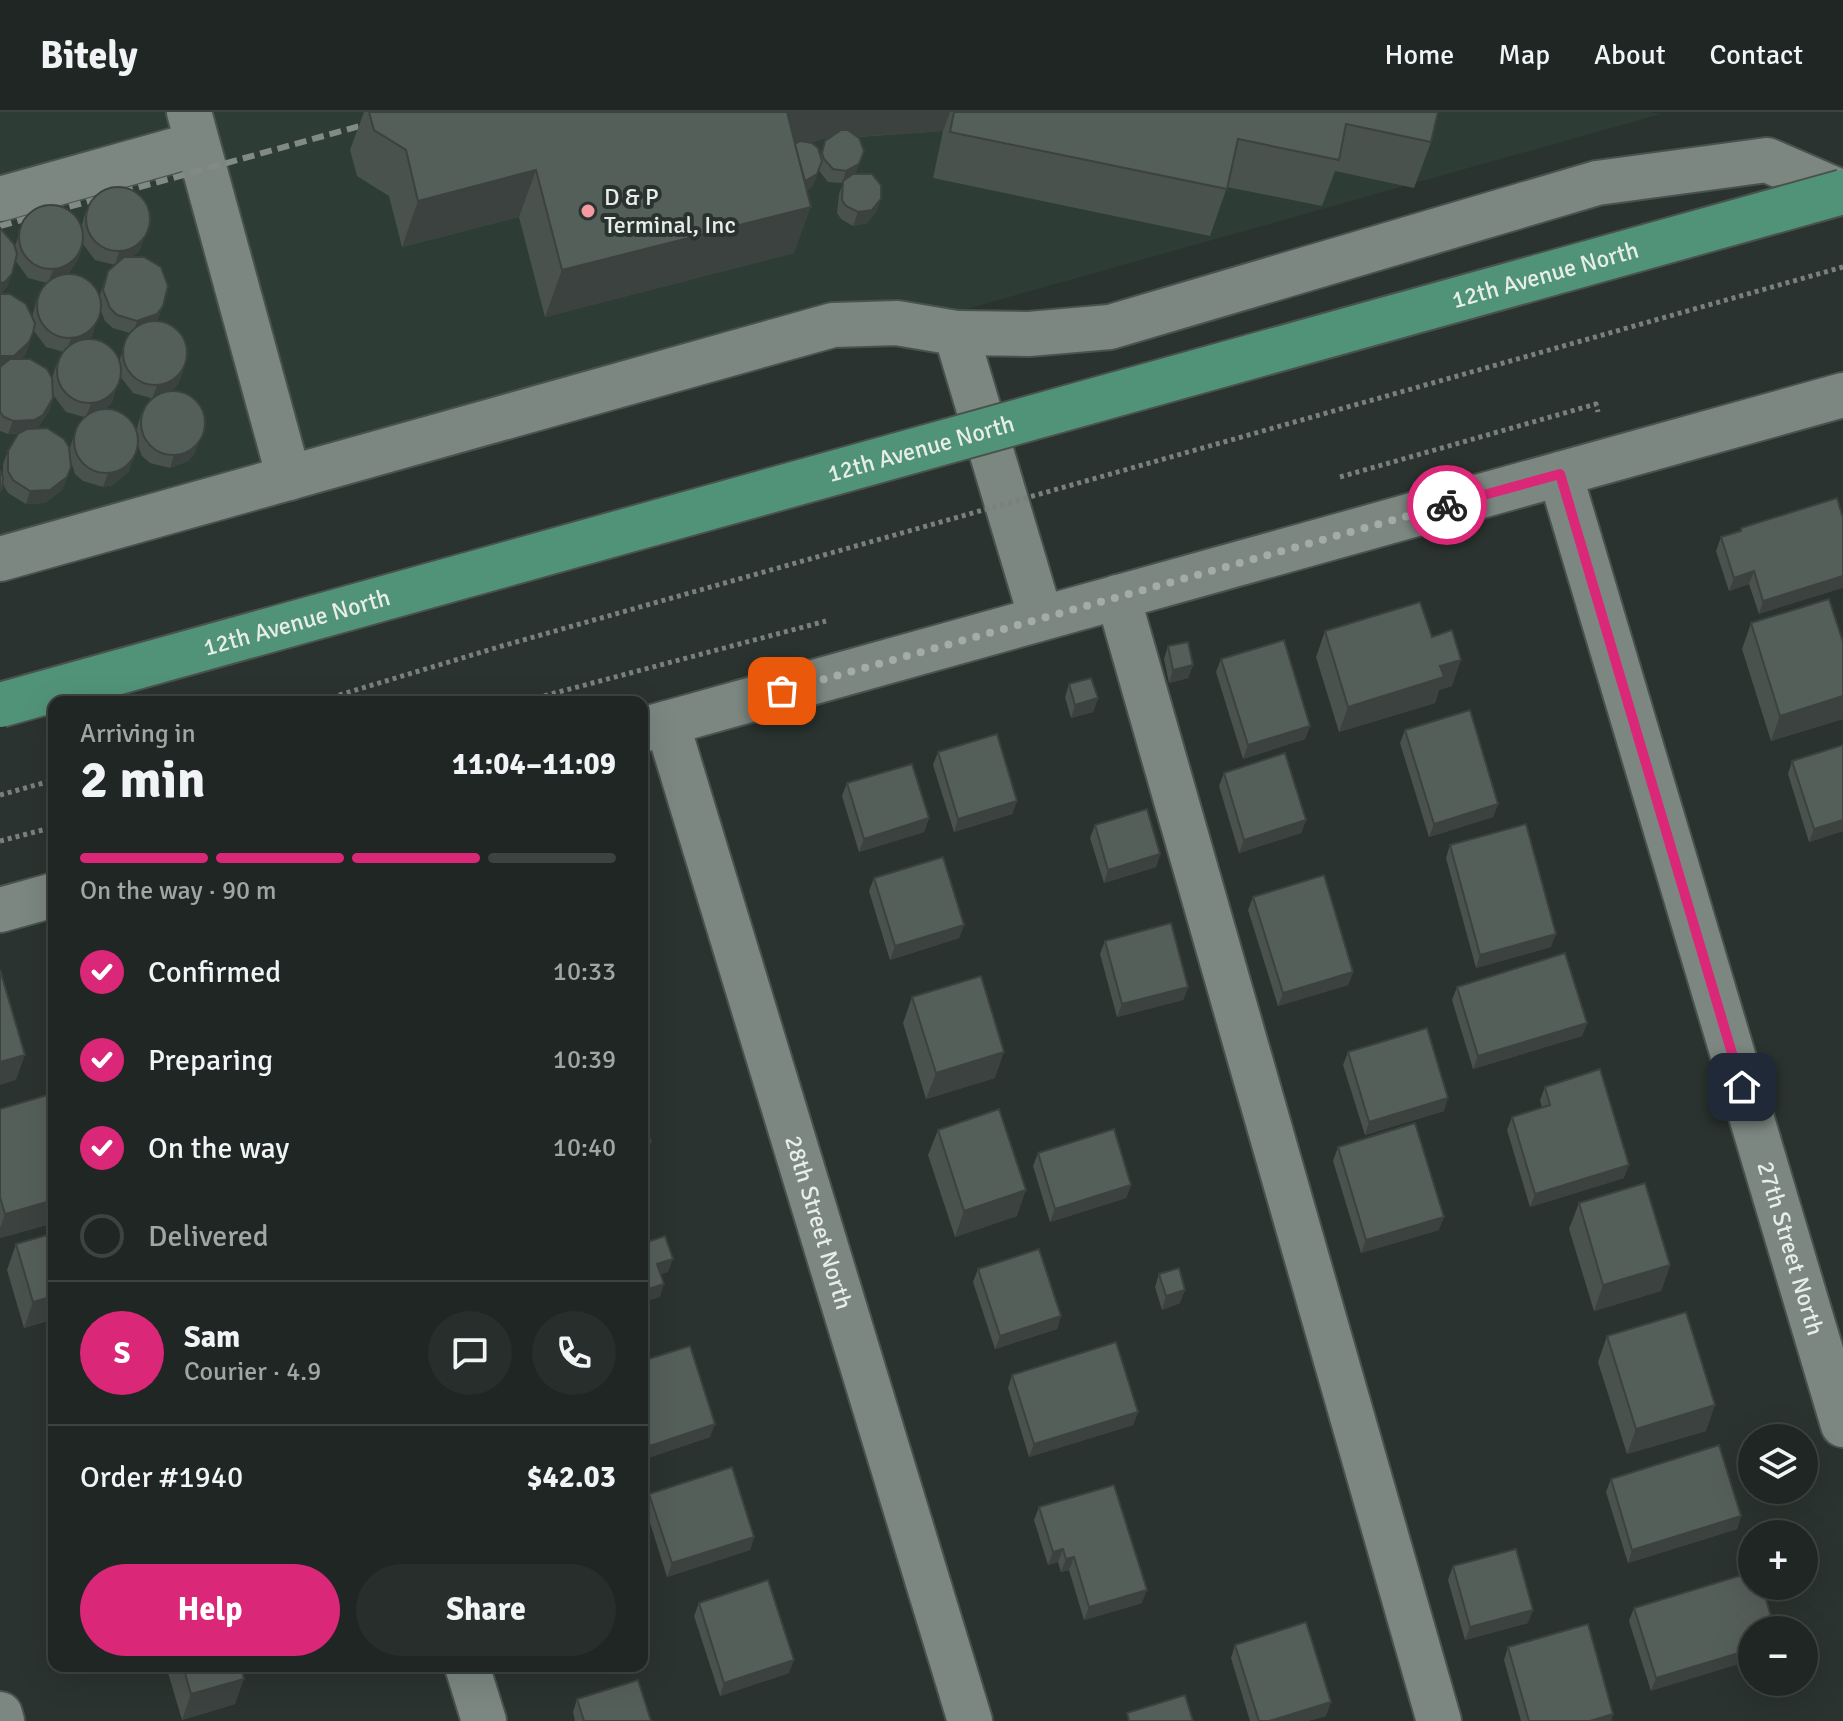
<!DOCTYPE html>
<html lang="en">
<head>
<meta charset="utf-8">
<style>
  :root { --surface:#202623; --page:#282e2b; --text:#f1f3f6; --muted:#a2a5a6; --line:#3d4341; --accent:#db2777 }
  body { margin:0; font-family:Signika,sans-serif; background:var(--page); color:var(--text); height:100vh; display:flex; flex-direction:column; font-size:30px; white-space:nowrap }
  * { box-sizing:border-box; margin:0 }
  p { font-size:26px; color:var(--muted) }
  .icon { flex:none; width:44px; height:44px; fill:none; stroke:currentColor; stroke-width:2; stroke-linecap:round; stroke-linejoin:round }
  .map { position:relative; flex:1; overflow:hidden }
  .panel { position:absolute; left:48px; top:584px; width:600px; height:976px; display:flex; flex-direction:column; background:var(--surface); border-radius:16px; box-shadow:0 8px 32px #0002,0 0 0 2px var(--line) }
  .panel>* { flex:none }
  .fabs { position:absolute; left:1738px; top:1312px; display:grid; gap:16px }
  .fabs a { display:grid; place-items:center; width:80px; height:80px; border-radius:50%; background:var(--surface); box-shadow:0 8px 32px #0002,0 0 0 2px var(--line); font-size:40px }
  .pin { position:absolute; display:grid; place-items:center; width:68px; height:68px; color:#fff; margin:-34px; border-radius:16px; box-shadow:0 4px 12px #0006 }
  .courier { position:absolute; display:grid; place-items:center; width:80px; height:80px; margin:-40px; border:6px solid #db2777; border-radius:50%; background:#fff; color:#222; box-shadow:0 2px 10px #0007 }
  .overview em { font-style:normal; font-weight:700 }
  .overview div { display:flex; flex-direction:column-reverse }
  .overview { display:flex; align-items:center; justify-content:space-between; height:136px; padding:0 32px }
  h1 { font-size:52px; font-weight:700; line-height:60px }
  .bar { display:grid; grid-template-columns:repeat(4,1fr); gap:12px 8px; align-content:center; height:96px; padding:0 32px }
  .bar i { height:10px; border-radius:6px; background:var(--line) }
  .bar .on { background:var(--accent) }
  .bar p { grid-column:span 4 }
  .line { display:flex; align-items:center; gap:20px; padding:0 32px; border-top:2px solid var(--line) }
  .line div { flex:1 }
  .round { display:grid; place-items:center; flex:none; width:84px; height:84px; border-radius:42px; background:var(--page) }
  ol { padding:0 32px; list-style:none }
  li { display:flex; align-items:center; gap:24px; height:88px }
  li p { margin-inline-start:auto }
  li .icon { padding:8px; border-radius:50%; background:var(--accent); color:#fff; stroke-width:4 }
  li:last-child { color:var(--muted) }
  li i { width:44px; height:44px; border:4px solid var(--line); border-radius:50% }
  .cta { display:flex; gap:16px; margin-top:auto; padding:16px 32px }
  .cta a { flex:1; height:92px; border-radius:48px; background:var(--accent); color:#fff; font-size:32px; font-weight:700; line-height:92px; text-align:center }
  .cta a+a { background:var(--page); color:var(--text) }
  header { display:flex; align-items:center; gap:48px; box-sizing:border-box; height:112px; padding:0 40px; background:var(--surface); border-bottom:2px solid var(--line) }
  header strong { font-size:38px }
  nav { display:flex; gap:44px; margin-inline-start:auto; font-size:28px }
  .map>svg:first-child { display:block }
  .built { fill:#2d3d35 }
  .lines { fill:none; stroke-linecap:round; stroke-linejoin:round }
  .minor-casing { stroke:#4a524e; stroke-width:48 }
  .path { stroke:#7a817d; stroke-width:5; stroke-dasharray:4 4; stroke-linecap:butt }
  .minor { stroke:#7c8781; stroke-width:44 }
  .rail { stroke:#828a86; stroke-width:6; stroke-dasharray:12 6; stroke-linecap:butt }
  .major-bridge-casing { stroke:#4a524e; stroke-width:48; stroke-linecap:butt }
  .path-bridge { stroke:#7a817d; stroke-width:5; stroke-dasharray:4 4; stroke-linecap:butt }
  .major-bridge { stroke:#519379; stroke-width:44 }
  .wall { fill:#49524d; fill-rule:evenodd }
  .shaded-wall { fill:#3c423f }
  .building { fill:#555f5a; stroke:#3c423f; stroke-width:2 }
  .done { stroke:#a5aca8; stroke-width:8; stroke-dasharray:0 14.4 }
  .route { stroke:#db2777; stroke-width:10 }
  .poi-dot { fill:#f49aa3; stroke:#2a332f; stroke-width:3 }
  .labels { text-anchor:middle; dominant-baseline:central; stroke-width:8; stroke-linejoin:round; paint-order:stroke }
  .poi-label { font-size:24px; fill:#e7ede9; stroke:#2a332f; text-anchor:start }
  .street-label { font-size:24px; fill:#e7ede9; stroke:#2a332f }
</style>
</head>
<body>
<header>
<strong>Bitely</strong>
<nav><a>Home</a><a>Map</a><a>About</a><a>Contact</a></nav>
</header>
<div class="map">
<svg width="1843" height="1609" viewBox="0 0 1843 1609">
  <rect width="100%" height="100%" fill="#2a332f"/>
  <polygon class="built" points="0,0 1650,0 1661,2 0,468"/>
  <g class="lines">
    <g class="minor-casing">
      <g id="minor">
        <polyline points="189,0 289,366"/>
        <polyline points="0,87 197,32"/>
        <polyline points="956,221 1029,222 1110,215 1597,71 1767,48 1843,81"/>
        <path id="s1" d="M1560 362 1843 1313"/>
        <polyline points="0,447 833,213 897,211 956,221 1041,506"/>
        <polyline points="1118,485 1439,1609"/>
        <path id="s2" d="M667 611 970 1609"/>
        <polyline points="642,618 1843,283"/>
        <polyline points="0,798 54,783"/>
        <polyline points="467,1554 484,1609"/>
        <polyline points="0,1602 2,1609"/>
      </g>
    </g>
    <g class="path">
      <polyline points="1340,365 1596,292 1598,300"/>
      <polyline points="521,590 826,509"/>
      <polyline points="0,683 54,668"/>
      <polyline points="0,729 54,715"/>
    </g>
    <use href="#minor" class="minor"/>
    <polyline class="rail" points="0,114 410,0"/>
    <g class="major-bridge-casing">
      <g id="major-bridge">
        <path id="s3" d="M0 593 1843 80"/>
      </g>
    </g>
    <polyline class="path-bridge" points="316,590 502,534 1843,155"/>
    <use href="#major-bridge" class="major-bridge"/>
  </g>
  <g class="wall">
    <path d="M364 0H1438L1431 30 1414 76 1335 59 1322 94 1227 75 1210 124 933 66 943 19 858 25 864 39 855 62 881 87 876 100 867 111 853 114 841 107 837 101 839 82 843 71 828 70 820 60 819 58 812 75 807 78 794 141 545 205 519 105 402 135 389 84 357 64 350 38ZM823 27H827L825 29 820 43 810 31Z"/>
    <path d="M86 98 140 138 132 145 163 194 157 209 183 259 178 272 173 278 195 341 188 349 170 356 150 351 142 344 137 331 129 359 113 373 103 375 83 369 75 362 70 347 71 355 62 378 45 391 26 392 8 381 3 372V352L8 339 19 322H8L0 319V116L15 134 24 108 81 116ZM83 132 95 148 115 153 108 159 99 186 68 162 78 147ZM15 148 28 166 47 171 37 186 32 205 0 182 7 175ZM100 197 105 209 113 216 130 221 123 237 119 251 90 227ZM34 219 46 235 64 240 57 251 52 266 20 247 25 243ZM120 264 133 281 151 286 141 302 136 320 106 297 112 290ZM54 284 66 300 84 305 75 320 69 339 37 317 49 299Z"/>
    <polygon points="1837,386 1759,502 1749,472 1729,479 1716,439 1721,425 1739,419 1741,416"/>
    <polygon points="1751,511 1843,530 1843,607 1771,629 1742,537"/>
    <polygon points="1325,519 1432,525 1452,574 1439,578 1435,591 1339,620 1316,545"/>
    <polygon points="1168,534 1193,553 1188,566 1169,571 1164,547"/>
    <polygon points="1221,547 1310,614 1305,627 1243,647 1216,560"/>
    <polygon points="1069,572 1098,586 1093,600 1071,606 1065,585"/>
    <polygon points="1405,618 1498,692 1493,705 1429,725 1400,631"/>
    <polygon points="1843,633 1843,719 1809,730 1788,662 1792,649"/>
    <polygon points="938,640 1017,689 1012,702 954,720 933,653"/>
    <polygon points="1224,661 1306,708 1301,721 1239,741 1219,674"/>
    <polygon points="847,671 929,706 924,720 859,740 842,684"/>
    <polygon points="1095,713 1160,742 1156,755 1104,771 1090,726"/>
    <polygon points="1450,733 1551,835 1476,856 1446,746"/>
    <polygon points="874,766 964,813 959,826 890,848 869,779"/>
    <polygon points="1253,785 1353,860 1348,873 1278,894 1248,798"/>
    <polygon points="1105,829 1188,875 1183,888 1117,905 1100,842"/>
    <polygon points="1457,875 1587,911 1582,924 1473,957 1452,888"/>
    <polygon points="912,885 995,966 926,987 903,911"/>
    <polygon points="1348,940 1444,999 1365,1023 1343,953"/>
    <polygon points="1545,975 1624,1066 1530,1095 1507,1018 1512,1005 1542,996 1540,988"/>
    <polygon points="54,981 54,1111 0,1126 0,997"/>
    <polygon points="938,1018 1017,1104 955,1125 928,1043"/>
    <polygon points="1338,1035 1439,1118 1361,1141 1333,1049"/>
    <polygon points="1038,1041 1131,1073 1126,1086 1050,1110 1033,1054"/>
    <polygon points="1579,1091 1670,1153 1661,1179 1594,1199 1569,1117"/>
    <polygon points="54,1121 54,1207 24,1216 7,1158 16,1132"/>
    <polygon points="978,1157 1061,1204 1057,1217 995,1237 973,1170"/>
    <polygon points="1159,1162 1180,1191 1162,1198 1155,1175"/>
    <polygon points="1607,1224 1706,1319 1627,1342 1598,1250"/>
    <polygon points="642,1249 710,1325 645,1347 642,1338"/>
    <polygon points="1012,1263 1138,1300 1133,1313 1029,1345 1008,1276"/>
    <polygon points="1611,1367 1741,1404 1737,1417 1628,1451 1606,1380"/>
    <polygon points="649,1382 754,1425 750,1438 667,1465 645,1395"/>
    <polygon points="1039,1395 1142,1491 1084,1508 1069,1458 1061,1460 1058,1450 1048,1453 1034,1408"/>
    <polygon points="1453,1454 1528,1511 1465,1528 1448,1468"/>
    <polygon points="1752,1460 1651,1579 1629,1509 1634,1496"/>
    <polygon points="699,1491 789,1561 720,1584 694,1504"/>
    <polygon points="1235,1533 1326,1604 1308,1609 1250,1609 1231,1546"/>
    <polygon points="1508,1535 1613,1602 1611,1609 1521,1609 1504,1548"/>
    <polygon points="166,1554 241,1554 235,1592 182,1608"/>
    <polygon points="577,1587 651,1609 575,1609 573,1600"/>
  </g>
  <g class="shaded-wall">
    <polygon points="784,0 950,0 943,19 823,27 769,42"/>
    <polygon points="859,52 854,65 842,72 846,59"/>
    <polygon points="536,58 519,105 402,135 418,89"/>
    <polygon points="817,62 812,75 800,83 798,70"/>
    <polygon points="881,87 876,100 867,111 853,114 858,100"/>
    <polygon points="811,95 794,141 545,205 562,158"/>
    <polygon points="145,125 140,138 125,151 115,153 119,140"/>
    <polygon points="83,134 78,147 67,164 48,171 53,158"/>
    <polygon points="12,162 7,175 0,183 0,171"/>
    <polygon points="163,194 158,207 152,215 133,222 137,209"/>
    <polygon points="96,212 92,225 85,233 66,240 71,227"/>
    <polygon points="33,221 25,243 9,257 0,257 0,244"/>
    <polygon points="183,259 178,272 172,279 152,287 157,274"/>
    <polygon points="116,277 112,290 105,298 86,305 91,292"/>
    <polygon points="53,286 49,299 38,316 29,321 8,322 13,309"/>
    <polygon points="200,328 195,341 188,349 170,356 174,343"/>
    <polygon points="134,346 129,359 113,373 103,375 108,361"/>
    <polygon points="67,365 62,378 45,391 26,392 30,379"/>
    <polygon points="1754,459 1749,472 1729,479 1734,466"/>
    <polygon points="1843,464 1843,476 1759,502 1763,489"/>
    <polygon points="1461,548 1452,574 1439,578 1435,591 1339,620 1348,595 1440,554"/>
    <polygon points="1193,553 1188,566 1169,571 1173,558"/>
    <polygon points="1843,584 1843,607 1771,629 1780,604"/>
    <polygon points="1098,586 1093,600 1071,606 1075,593"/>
    <polygon points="1310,614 1305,627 1243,647 1248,633"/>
    <polygon points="1017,689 1012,702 954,720 958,707"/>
    <polygon points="1498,692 1493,705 1429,725 1434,712"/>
    <polygon points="929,706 924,720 859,740 864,727"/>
    <polygon points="1306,708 1301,721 1239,741 1244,728"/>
    <polygon points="1843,708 1843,719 1809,730 1814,717"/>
    <polygon points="1160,742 1156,755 1104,771 1108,758"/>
    <polygon points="964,813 959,826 890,848 895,834"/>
    <polygon points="1556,822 1551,835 1476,856 1480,843"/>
    <polygon points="1353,860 1348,873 1278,894 1283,881"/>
    <polygon points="1188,875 1183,888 1117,905 1122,892"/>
    <polygon points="1587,911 1582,924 1473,957 1478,944"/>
    <polygon points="1004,940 995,966 926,987 936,961"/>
    <polygon points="25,943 16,968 0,973 0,950"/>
    <polygon points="1448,986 1444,999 1365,1023 1369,1010"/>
    <polygon points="651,1030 646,1043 642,1044 642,1033"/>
    <polygon points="1629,1053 1624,1066 1530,1095 1535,1082"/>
    <polygon points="1131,1073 1126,1086 1050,1110 1055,1097"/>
    <polygon points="1026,1078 1017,1104 955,1125 964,1099"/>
    <polygon points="54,1088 54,1111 0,1126 0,1116 5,1102"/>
    <polygon points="1444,1105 1439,1118 1361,1141 1366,1128"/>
    <polygon points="673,1147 668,1160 653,1165 657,1152"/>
    <polygon points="1670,1153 1661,1179 1594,1199 1603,1173"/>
    <polygon points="664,1172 660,1185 642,1191 642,1179"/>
    <polygon points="1185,1178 1180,1191 1162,1198 1166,1184"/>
    <polygon points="54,1184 54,1207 24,1216 33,1190"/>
    <polygon points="1061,1204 1057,1217 995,1237 1000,1224"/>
    <polygon points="1715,1293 1706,1319 1627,1342 1636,1317"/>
    <polygon points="1138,1300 1133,1313 1029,1345 1034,1332"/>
    <polygon points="715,1312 710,1325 645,1347 650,1334"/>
    <polygon points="1741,1404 1737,1417 1628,1451 1632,1438"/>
    <polygon points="754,1425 750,1438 667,1465 672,1451"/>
    <polygon points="1063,1437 1058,1450 1048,1453 1053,1440"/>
    <polygon points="1074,1445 1069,1458 1061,1460 1066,1447"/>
    <polygon points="1147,1478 1142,1491 1084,1508 1089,1495"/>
    <polygon points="1533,1498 1528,1511 1465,1528 1470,1515"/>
    <polygon points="1752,1537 1752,1548 1651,1579 1656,1566"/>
    <polygon points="794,1548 789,1561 720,1584 724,1571"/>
    <polygon points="244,1567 235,1592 182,1608 191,1582"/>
    <polygon points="1331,1590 1326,1604 1308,1609 1269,1609"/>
    <polygon points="1613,1602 1611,1609 1590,1609"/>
  </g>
  <g class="building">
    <polygon points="369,0 787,0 811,95 562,158 536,58 418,89 406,38 374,18"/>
    <polygon points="954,0 1438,0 1431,30 1346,12 1339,48 1238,27 1227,77 950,20"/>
    <polygon points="841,18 848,18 859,26 864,39 859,52 846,59 833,57 824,47 822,41 825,29"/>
    <polygon points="800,29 812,31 818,36 822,49 817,62 805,69 795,32"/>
    <polygon points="853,62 872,62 881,73 881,87 872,98 858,100 846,94 842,88 843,69"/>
    <circle cx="118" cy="107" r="32"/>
    <circle cx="51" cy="125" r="32"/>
    <polygon points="0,116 14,132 17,142 12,162 5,170 0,171"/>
    <polygon points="124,145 144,145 161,155 168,174 163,194 157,202 137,209 117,203 110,196 103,178 108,159"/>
    <circle cx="69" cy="194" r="32"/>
    <polygon points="0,182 10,182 26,192 35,211 33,221 29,230 14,244 0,244"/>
    <circle cx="155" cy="241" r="32"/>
    <circle cx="89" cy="259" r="32"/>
    <polygon points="10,247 30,247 47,257 52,266 53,286 43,303 34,308 13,309 4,305 0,300 0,255"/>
    <circle cx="173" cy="311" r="32"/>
    <circle cx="106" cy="329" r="32"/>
    <polygon points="47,316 64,327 69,335 71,355 67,365 50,378 30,379 13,368 8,359 8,339 18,322 27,317"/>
    <polygon points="0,358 3,365 2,376 0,379"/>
    <polygon points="1837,386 1843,406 1843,464 1763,489 1754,459 1734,466 1721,425 1741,419 1741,416"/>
    <polygon points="1829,487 1843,530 1843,584 1780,604 1751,511"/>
    <polygon points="1420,490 1432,525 1452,518 1461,548 1440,554 1444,565 1348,595 1325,519"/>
    <polygon points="1284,528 1310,614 1248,633 1221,547"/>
    <polygon points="1188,530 1193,553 1173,558 1168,534"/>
    <polygon points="1091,566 1098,586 1075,593 1069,572"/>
    <polygon points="1470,598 1498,692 1434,712 1405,618"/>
    <polygon points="997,622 1017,689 958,707 938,640"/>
    <polygon points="1843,633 1843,708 1814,717 1792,649"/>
    <polygon points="1285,641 1306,708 1244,728 1224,661"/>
    <polygon points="912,652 929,706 864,727 847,671"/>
    <polygon points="1147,697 1160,742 1108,758 1095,713"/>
    <polygon points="1526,712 1556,822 1480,843 1450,733"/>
    <polygon points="943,745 964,813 895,834 874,766"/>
    <polygon points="1324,763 1353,860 1283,881 1253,785"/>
    <polygon points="1171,811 1188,875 1122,892 1105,829"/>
    <polygon points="1565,841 1587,911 1478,944 1457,875"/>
    <polygon points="0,858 25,943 0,950"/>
    <polygon points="981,864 1004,940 936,961 912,885"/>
    <polygon points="1427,916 1448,986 1369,1010 1348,940"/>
    <polygon points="1600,957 1629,1053 1535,1082 1512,1005 1550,993 1545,975"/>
    <polygon points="54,981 54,1088 5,1102 0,1085 0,997"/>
    <polygon points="999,997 1026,1078 964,1099 938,1018"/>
    <polygon points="642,1001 651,1030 642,1033"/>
    <polygon points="1415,1011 1444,1105 1366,1128 1338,1035"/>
    <polygon points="1114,1017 1131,1073 1055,1097 1038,1041"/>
    <polygon points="1645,1071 1670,1153 1603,1173 1579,1091"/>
    <polygon points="643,1108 650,1129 665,1124 673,1147 657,1152 664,1172 642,1179 642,1109"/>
    <polygon points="54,1121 54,1184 33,1190 16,1132"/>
    <polygon points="1039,1137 1061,1204 1000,1224 978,1157"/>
    <polygon points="1179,1156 1185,1178 1166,1184 1159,1162"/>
    <polygon points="1686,1200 1715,1293 1636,1317 1607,1224"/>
    <polygon points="1116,1230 1138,1300 1034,1332 1012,1263"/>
    <polygon points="690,1234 715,1312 650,1334 642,1310 642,1249"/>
    <polygon points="1719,1333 1741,1404 1632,1438 1611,1367"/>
    <polygon points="732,1355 754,1425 672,1451 649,1382"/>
    <polygon points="1114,1373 1147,1478 1089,1495 1074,1445 1066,1447 1063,1437 1053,1440 1039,1395"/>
    <polygon points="1516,1437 1533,1498 1470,1515 1453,1454"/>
    <polygon points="1752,1460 1752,1474 1762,1474 1775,1518 1752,1518 1752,1537 1656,1566 1634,1496"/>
    <polygon points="768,1468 794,1548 724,1571 699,1491"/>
    <polygon points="1306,1510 1331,1590 1269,1609 1259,1609 1235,1533"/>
    <polygon points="1588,1512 1613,1602 1590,1609 1529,1609 1508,1535"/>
    <polygon points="183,1554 241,1554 244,1567 191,1582"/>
    <polygon points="638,1568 651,1609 584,1609 577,1587"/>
    <polygon points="1185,1583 1193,1609 1129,1609 1127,1601"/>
  </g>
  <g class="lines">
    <polyline class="done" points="782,579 1447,393"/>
    <polyline class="route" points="1447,393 1560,362 1742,975"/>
  </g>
  <circle class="poi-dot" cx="588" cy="99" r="8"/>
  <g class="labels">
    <g class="poi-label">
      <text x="604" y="85">D &amp; P<tspan x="604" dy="28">Terminal, Inc</tspan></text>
    </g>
    <g class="street-label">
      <text stroke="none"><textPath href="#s3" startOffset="1604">12th Avenue North</textPath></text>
      <text stroke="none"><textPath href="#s3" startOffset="956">12th Avenue North</textPath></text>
      <text stroke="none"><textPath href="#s3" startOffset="308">12th Avenue North</textPath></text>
      <text stroke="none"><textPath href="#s2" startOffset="522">28th Street North</textPath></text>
      <text stroke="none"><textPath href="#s1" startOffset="808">27th Street North</textPath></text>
    </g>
  </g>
</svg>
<div class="fabs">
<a><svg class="icon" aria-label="layers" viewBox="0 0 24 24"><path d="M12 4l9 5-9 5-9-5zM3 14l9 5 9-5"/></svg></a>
<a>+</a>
<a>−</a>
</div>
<div class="pin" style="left:782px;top:579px;background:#ea580c"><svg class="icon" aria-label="bag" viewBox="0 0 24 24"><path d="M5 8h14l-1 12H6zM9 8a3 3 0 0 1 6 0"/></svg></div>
<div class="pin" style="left:1742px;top:975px;background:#1f2937"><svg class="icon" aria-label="home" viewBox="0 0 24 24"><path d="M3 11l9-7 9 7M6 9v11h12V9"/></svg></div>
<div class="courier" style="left:1447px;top:393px"><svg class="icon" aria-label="bike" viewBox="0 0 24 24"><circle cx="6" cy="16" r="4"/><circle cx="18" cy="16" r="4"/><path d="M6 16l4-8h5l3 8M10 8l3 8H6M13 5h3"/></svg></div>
<section class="panel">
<div class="overview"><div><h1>2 min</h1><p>Arriving in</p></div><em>11:04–11:09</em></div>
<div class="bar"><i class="on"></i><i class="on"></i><i class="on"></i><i></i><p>On the way · 90 m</p></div>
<ol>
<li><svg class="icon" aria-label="check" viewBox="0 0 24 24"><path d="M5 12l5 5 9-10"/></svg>Confirmed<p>10:33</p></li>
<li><svg class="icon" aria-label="check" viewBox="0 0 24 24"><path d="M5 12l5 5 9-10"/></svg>Preparing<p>10:39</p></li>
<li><svg class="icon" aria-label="check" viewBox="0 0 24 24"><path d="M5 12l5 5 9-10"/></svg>On the way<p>10:40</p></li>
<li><i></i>Delivered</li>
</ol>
<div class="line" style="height:144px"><b class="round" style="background:var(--accent);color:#fff">S</b><div><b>Sam</b><p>Courier · 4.9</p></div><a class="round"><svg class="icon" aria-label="chat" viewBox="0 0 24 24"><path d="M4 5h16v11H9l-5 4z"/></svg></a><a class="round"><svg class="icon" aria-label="phone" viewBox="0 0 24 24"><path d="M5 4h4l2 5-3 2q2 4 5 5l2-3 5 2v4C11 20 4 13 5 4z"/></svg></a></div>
<div class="line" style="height:104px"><div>Order #1940</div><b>$42.03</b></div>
<div class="cta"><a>Help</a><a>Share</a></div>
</section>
</div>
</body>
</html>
